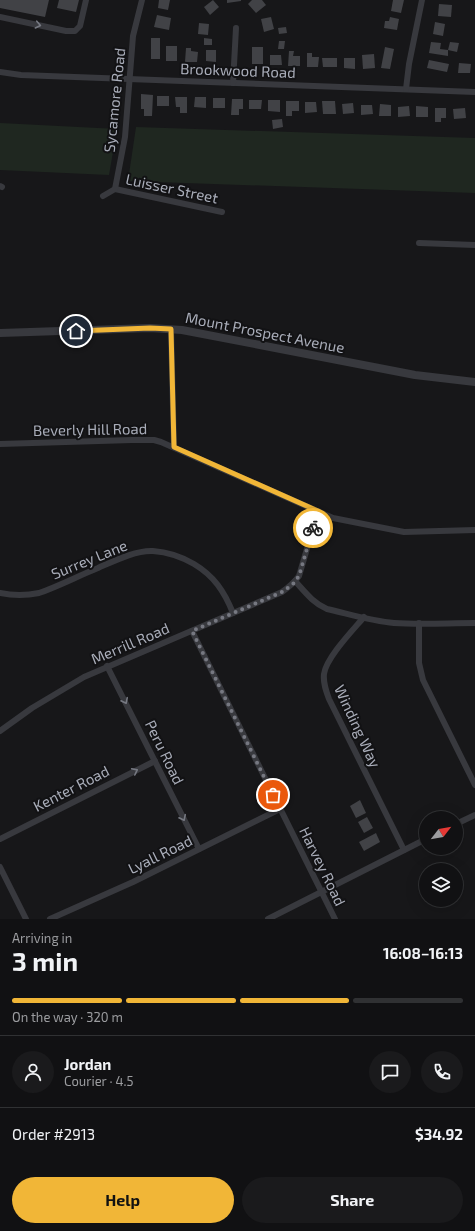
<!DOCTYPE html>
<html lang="en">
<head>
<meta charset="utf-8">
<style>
  :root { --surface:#111113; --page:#1a1a1c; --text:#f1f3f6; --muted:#9c9da0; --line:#303133; --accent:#f1b637 }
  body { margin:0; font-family:"Exo 2",sans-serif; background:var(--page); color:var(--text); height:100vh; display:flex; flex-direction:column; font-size:15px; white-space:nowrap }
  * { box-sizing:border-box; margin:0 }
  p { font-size:13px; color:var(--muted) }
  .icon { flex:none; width:22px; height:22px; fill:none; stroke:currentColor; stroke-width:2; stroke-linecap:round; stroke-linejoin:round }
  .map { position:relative; height:919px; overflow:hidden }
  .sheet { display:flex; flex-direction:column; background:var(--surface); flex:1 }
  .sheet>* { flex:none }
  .needle { width:26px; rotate:59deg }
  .fabs { position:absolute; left:419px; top:811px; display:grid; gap:8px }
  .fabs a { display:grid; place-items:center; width:44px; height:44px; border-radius:50%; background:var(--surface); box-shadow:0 4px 16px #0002,0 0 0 1px var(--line); font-size:20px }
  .pin { position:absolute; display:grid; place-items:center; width:34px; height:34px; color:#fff; margin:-17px; border:2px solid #fff; border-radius:50%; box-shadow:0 1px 4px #0007 }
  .courier { position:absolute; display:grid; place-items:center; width:40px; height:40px; margin:-20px; border:3px solid #f1b637; border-radius:50%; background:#fff; color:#222; box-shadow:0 1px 5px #0007 }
  .headline em { font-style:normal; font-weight:700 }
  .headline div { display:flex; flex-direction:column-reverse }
  .headline { display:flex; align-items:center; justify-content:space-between; height:68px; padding:0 12px }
  h1 { font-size:26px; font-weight:700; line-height:30px }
  .bar { display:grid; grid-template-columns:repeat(4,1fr); gap:6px 4px; align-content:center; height:48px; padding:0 12px }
  .bar i { height:5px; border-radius:3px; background:var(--line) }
  .bar .current { background:var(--accent) }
  .bar p { grid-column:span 4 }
  .line { display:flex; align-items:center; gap:10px; padding:0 12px; border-top:1px solid var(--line) }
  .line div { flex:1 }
  .round { display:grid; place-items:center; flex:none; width:42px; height:42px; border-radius:21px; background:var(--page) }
  .button { display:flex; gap:8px; margin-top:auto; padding:8px 12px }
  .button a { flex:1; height:46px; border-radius:24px; background:var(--accent); color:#111; font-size:16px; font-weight:700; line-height:46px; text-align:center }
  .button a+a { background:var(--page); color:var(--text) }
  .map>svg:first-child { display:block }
  .green { fill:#1f2720 }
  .building { fill:#414246 }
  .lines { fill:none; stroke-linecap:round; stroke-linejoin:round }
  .minor { stroke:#38393e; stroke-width:6 }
  .tertiary { stroke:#38393e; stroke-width:8 }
  .oneway { stroke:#767982 }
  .done { stroke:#767881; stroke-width:4; stroke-dasharray:0 7.2 }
  .route { stroke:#f1b637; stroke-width:5 }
  .labels { text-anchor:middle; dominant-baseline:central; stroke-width:4; stroke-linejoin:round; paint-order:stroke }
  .street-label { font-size:15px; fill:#a9adb9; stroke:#121214 }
</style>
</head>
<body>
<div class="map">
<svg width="475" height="919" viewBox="0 0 475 919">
  <rect width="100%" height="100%" fill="#171719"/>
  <g class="green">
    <polygon points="0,123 117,129 109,175 0,170"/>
    <polygon points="136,127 475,138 475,193 128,181"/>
  </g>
  <g class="building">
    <polygon points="0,0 49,0 45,17 0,8"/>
    <polygon points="59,0 79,0 76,12 57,8"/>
    <polygon points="159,0 170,0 168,10 158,8"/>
    <polygon points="213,0 219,7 210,15 204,7"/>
    <polygon points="227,0 241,0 241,1 227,3"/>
    <polygon points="252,0 262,0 266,5 256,13 248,4"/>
    <polygon points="393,0 404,0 401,13 391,11"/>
    <polygon points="439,4 452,5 451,17 438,16"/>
    <polygon points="157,15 171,18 169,30 154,27"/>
    <polygon points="271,17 274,29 264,32 261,19"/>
    <polygon points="390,17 399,19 397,30 384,28 385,21 389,21"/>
    <polygon points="435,22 445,24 443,36 433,34"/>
    <polygon points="199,23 209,24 208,35 198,34"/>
    <polygon points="286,27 287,33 279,34 278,28"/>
    <rect x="151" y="38" width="9" height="21"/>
    <polygon points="204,38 212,39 212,45 204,45"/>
    <polygon points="279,41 285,41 284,49 278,49"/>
    <polygon points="431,42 441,43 440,49 448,50 448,56 429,53"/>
    <polygon points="450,42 459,43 457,52 448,50"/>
    <rect x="166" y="46" width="11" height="15"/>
    <rect x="252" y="47" width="11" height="17"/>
    <polygon points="385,47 394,49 390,69 381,68"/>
    <polygon points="186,48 191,48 191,51 198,52 197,62 185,62"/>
    <polygon points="206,50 216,50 216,62 206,61"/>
    <polygon points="289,51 294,51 293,56 300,56 300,66 288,66"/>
    <polygon points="307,53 312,53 312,57 319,57 318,67 307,67"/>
    <polygon points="374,54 375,68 363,69 362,55"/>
    <polygon points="270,55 281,55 282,65 270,65"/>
    <polygon points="322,58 337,58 337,67 323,67"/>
    <polygon points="344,58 355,58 355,69 344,68"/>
    <polygon points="429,60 449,64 447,72 427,68"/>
    <polygon points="459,63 471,64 470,73 458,73"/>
    <polygon points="141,94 153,95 152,116 144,116 144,109 141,109"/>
    <rect x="157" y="96" width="12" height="10"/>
    <polygon points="175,97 187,97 187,113 180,113 180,107 176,107"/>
    <polygon points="195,97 206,97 206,108 194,107"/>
    <rect x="213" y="98" width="12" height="10"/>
    <polygon points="232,99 243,99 243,109 239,109 239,115 231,115"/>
    <polygon points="249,100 262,100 261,109 249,109"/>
    <polygon points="268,100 280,100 280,112 268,111"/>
    <polygon points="286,101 299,101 299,111 292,111 292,116 286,116"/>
    <polygon points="322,101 335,101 336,114 323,114"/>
    <polygon points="305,102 316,102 317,112 305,113"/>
    <polygon points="353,103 354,113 343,114 342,104"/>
    <polygon points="380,104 391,105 391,116 379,116"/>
    <polygon points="361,105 372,105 373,114 361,115"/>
    <polygon points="409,106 410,116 398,117 398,107"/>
    <polygon points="416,106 428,107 428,117 416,117"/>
    <polygon points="435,108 446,108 446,118 441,118 441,122 435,122"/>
    <polygon points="465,108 466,118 454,119 453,109"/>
    <polygon points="282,119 283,127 273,129 272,120"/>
    <polygon points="360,800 366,813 356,818 350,806"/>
    <polygon points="367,817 373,828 364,833 358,822"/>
    <polygon points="376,833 380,842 364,851 359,842"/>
  </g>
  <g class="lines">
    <g class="minor">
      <polyline points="0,17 66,31 75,31 80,26 86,0"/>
      <polyline points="0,72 21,75 475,92"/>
      <polyline points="233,83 236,28"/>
      <polyline points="406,89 409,64 422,0"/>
      <polyline points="0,186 2,187"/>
      <polyline points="115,189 222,212"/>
      <polyline points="103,196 115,189 125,137 133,36 142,0"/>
      <polyline points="419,243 475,245"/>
      <polyline points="171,329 174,447"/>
      <polyline points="0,444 132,440 154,440 161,442 333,518 404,532 475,530"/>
      <path d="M295 581C305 592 313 603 327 609 349 614 372 621 394 623 421 625 448 623 475 623"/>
      <path d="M0 593C14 596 25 596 39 593 59 586 78 576 98 568 114 561 136 550 153 551 167 552 182 557 194 564 214 576 224 591 233 613"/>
      <path d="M364 617C353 630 326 658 324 674 323 683 326 691 329 699L404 850"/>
      <polyline points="419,623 419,663 423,680 475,785"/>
      <polyline points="192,631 335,919"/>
      <polyline points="107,666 199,849"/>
      <path d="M0 731 32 708 84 677 282 592C289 587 294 583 299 576L318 511"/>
      <polyline points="456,824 475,815"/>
      <polyline points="0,839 155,761"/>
      <polyline points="0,867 26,919"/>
      <polyline points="50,919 133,882 280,809"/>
      <polyline points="268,919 426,839"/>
    </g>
    <polyline class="tertiary" points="0,333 150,328 182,330 415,375 475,382"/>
  </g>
  <defs><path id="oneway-chevron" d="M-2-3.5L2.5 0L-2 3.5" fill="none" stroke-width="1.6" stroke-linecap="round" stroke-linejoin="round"/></defs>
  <g class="oneway">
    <use href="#oneway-chevron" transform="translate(38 25) rotate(12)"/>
    <use href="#oneway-chevron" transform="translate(125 701) rotate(64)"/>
    <use href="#oneway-chevron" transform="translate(135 771) rotate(-27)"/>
    <use href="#oneway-chevron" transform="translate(183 818) rotate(64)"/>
  </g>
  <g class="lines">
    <polyline class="done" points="273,795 192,631 282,592 293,584 299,576 313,528"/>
    <polyline class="route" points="76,331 150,328 171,329 174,447 318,511 313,528"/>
  </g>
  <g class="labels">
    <g class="street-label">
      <text transform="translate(238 70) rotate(2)">Brookwood Road</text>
      <text transform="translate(114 100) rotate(-84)">Sycamore Road</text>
      <text transform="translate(172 188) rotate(12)">Luisser Street</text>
      <text transform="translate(265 332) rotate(11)">Mount Prospect Avenue</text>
      <text transform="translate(90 429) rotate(-1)">Beverly Hill Road</text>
      <text transform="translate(89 559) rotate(-22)">Surrey Lane</text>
      <text transform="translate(130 643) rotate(-23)">Merrill Road</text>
      <text transform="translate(358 726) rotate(65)">Winding Way</text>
      <text transform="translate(165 752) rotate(64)">Peru Road</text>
      <text transform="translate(71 788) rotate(-27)">Kenter Road</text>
      <text transform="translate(160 854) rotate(-26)">Lyall Road</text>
      <text transform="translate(323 866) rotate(64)">Harvey Road</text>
    </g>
  </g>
</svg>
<div class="fabs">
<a><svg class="needle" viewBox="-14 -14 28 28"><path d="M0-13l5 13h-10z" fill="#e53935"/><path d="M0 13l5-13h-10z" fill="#9c9da0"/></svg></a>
<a><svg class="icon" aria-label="layers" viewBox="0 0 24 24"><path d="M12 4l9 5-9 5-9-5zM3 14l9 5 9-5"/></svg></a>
</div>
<div class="pin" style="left:273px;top:795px;background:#ea580c"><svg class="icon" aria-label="bag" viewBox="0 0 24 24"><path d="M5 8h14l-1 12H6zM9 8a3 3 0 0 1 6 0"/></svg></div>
<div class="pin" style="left:76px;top:331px;background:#1f2937"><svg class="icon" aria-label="home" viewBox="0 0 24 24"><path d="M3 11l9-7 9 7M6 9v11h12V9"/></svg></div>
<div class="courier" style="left:313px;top:528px"><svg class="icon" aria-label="bike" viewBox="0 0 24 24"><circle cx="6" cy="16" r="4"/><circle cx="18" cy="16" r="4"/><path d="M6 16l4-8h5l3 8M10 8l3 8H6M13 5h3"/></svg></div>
</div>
<section class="sheet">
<div class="headline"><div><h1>3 min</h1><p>Arriving in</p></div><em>16:08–16:13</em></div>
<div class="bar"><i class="current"></i><i class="current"></i><i class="current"></i><i></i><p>On the way · 320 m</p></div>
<div class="line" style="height:72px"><a class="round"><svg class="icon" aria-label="person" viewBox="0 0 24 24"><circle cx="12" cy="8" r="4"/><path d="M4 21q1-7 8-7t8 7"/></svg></a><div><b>Jordan</b><p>Courier · 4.5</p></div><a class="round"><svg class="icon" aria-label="chat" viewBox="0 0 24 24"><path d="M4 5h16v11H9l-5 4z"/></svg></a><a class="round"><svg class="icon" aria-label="phone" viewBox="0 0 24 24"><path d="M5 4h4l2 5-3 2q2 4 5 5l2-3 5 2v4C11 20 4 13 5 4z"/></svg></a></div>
<div class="line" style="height:52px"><div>Order #2913</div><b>$34.92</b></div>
<div class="button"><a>Help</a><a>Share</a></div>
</section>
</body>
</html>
